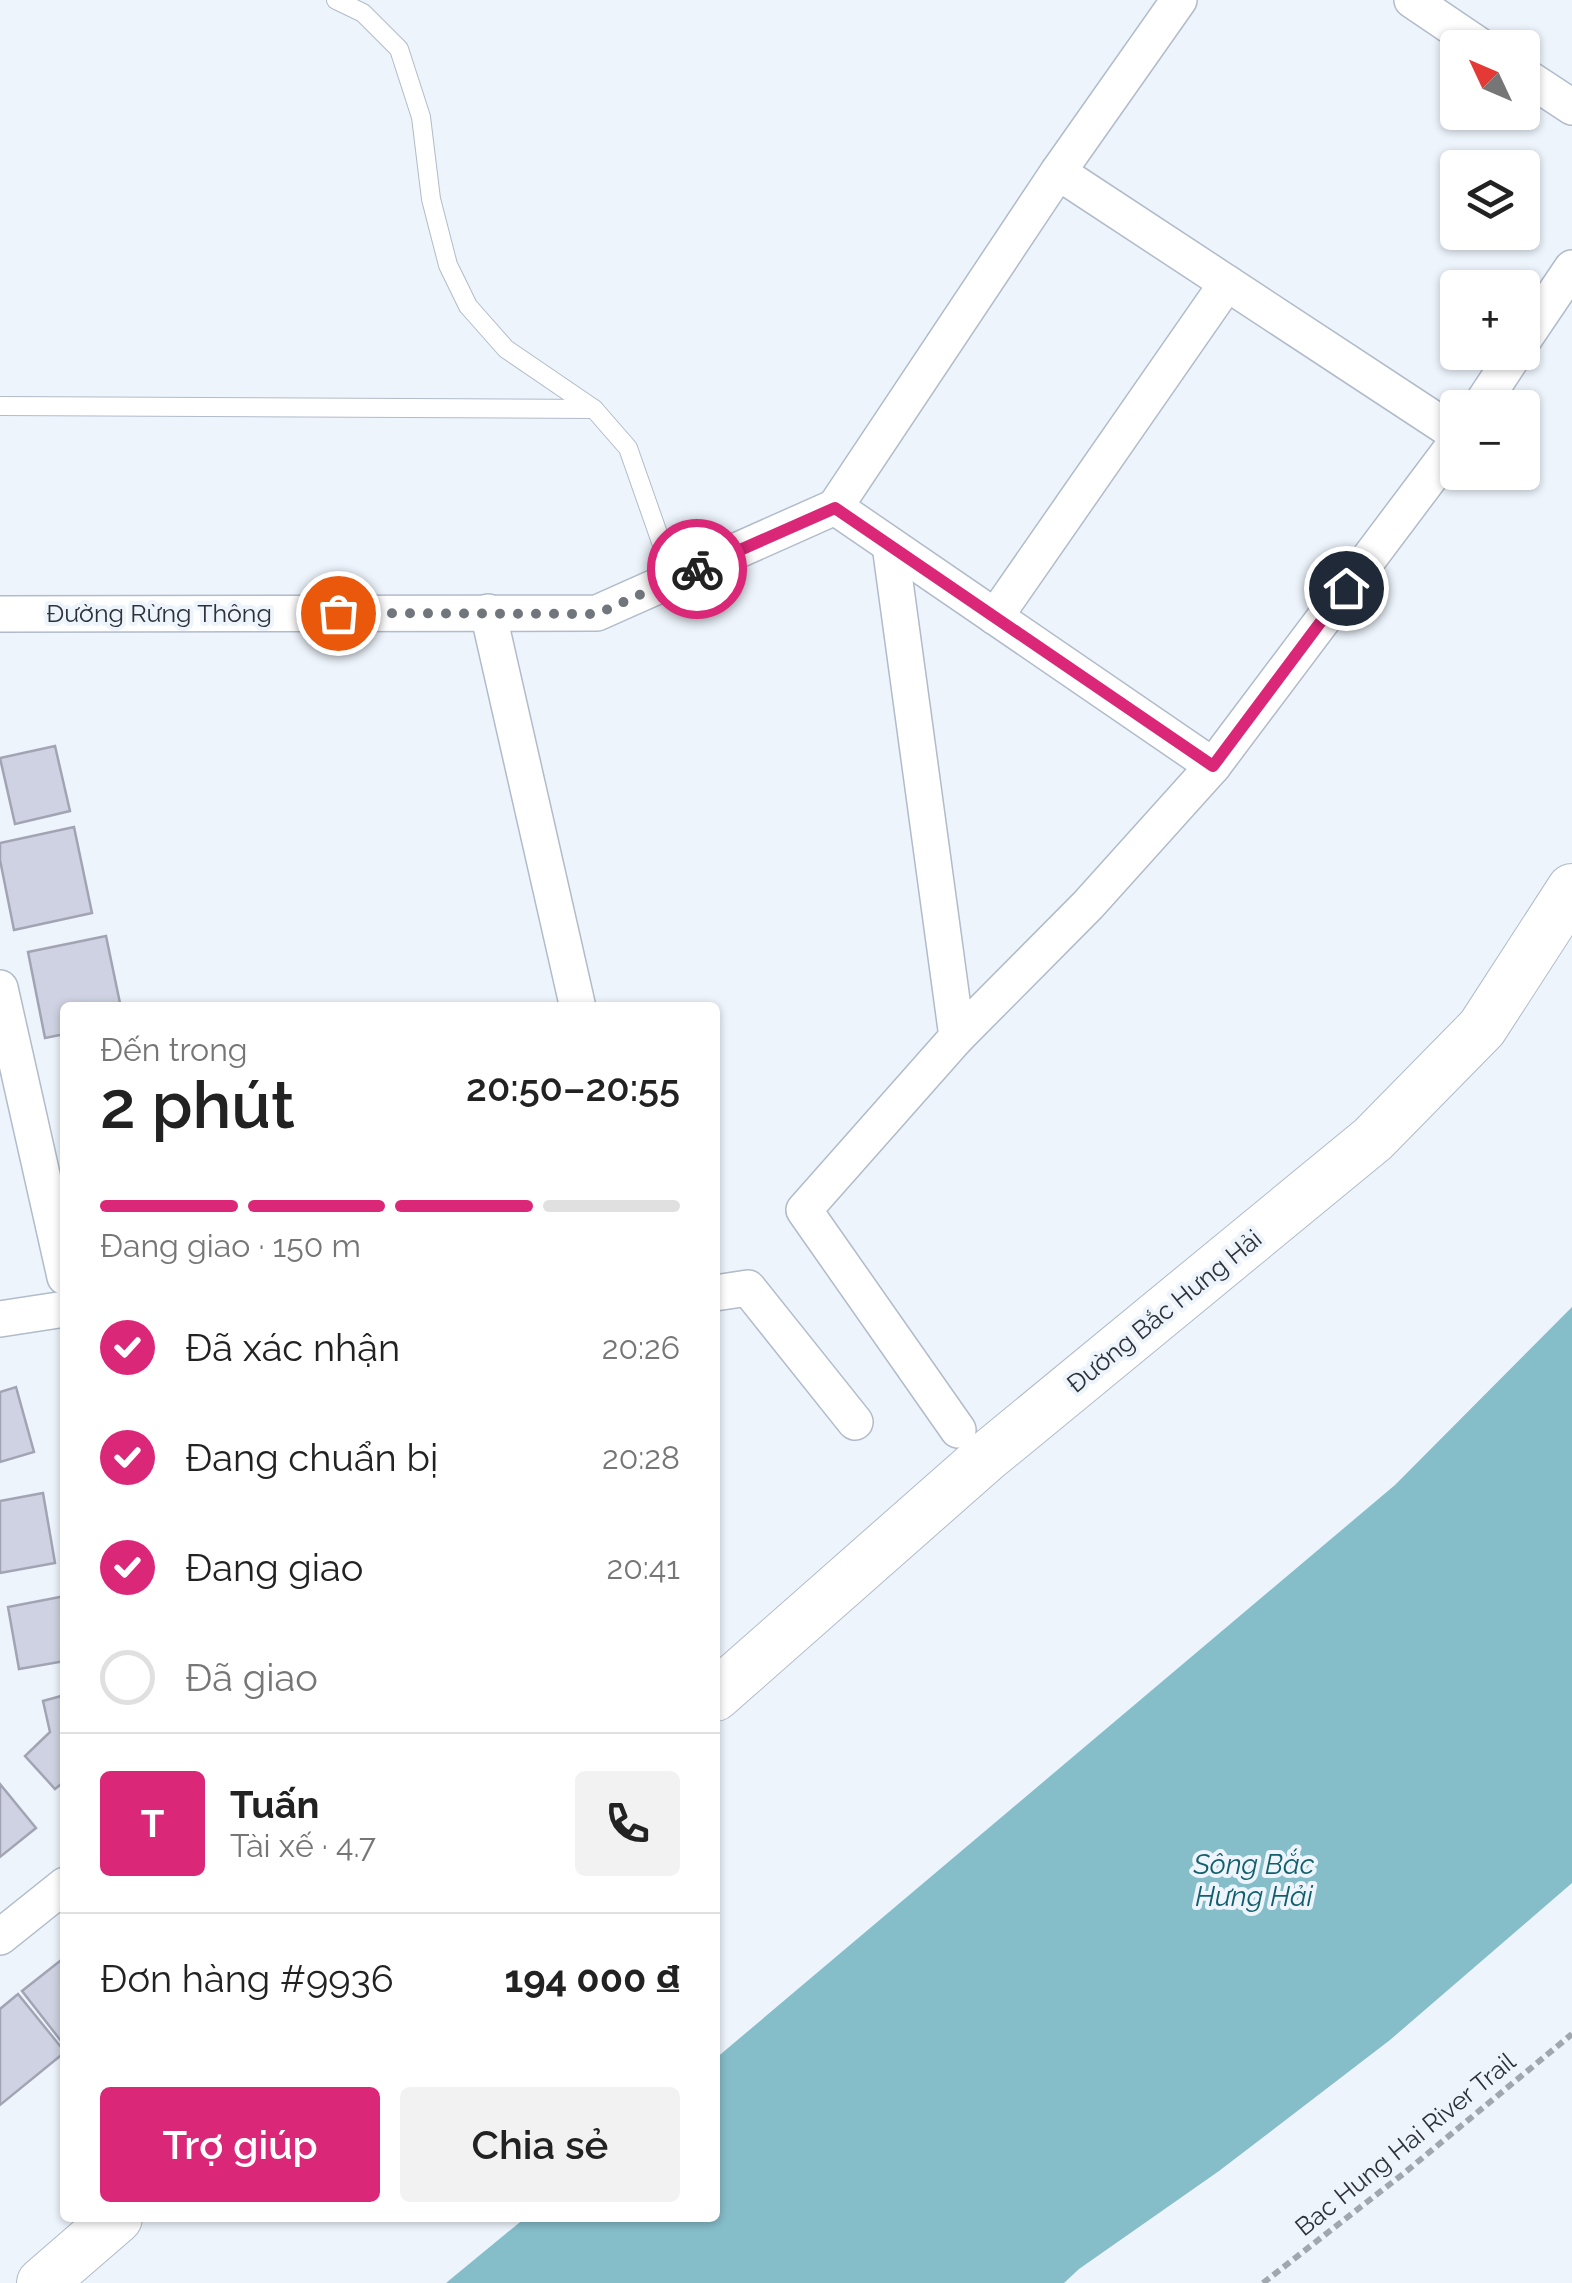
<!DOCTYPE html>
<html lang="vi">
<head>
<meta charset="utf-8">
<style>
  :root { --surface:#fff; --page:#f2f2f2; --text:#222; --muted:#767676; --line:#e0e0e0; --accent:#db2777 }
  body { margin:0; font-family:Raleway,sans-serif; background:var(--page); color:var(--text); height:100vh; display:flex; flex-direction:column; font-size:38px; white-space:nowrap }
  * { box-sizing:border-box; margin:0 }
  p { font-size:32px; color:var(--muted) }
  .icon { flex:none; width:55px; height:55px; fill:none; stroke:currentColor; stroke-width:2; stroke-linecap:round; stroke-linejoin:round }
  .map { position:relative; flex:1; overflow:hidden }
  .side { position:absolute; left:60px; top:1002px; width:660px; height:1220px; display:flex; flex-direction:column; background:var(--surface); border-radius:10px; box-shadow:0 2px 8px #0004 }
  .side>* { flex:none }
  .needle { width:65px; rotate:314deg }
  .buttons { position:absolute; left:1440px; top:30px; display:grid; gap:20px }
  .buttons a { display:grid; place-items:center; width:100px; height:100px; border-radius:10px; background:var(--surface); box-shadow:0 2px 8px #0004; font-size:50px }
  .pin { position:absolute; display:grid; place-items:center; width:85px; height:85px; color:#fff; margin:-42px; border:5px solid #fff; border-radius:50%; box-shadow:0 2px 10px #0007 }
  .courier { position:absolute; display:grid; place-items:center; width:100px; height:100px; margin:-50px; border:8px solid #db2777; border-radius:50%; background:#fff; color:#222; box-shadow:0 2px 12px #0007 }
  .overview em { font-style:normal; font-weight:600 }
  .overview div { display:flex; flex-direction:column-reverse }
  .overview { display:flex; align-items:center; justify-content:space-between; height:170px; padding:0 40px }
  h1 { font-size:65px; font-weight:600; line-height:75px }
  .bar { display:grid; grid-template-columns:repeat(4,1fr); gap:15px 10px; align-content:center; height:120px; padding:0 40px }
  .bar i { height:12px; border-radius:8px; background:var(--line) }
  .bar .active { background:var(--accent) }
  .bar p { grid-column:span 4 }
  .line { display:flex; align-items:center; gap:25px; padding:0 40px; border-top:2px solid var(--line) }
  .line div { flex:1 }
  .round { display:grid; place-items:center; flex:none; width:105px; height:105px; border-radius:10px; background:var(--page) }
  ol { padding:0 40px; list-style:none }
  li { display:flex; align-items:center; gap:30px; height:110px }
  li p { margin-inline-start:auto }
  li .icon { padding:10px; border-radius:50%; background:var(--accent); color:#fff; stroke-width:4 }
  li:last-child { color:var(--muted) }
  li i { width:55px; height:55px; border:5px solid var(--line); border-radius:50% }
  .primary-button { display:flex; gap:20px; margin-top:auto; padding:20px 40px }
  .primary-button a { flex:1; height:115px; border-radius:10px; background:var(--accent); color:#fff; font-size:40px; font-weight:600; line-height:115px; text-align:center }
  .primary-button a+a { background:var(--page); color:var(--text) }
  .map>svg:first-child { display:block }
  .water { fill:#85bdc9 }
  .building { fill:#cfd2e2; stroke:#a2a4b4; stroke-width:2.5 }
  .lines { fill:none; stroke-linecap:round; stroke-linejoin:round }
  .lane-casing { stroke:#b1bbc9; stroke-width:20 }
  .street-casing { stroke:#b1bbc9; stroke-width:38 }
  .secondary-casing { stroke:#b1bbc9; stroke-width:52 }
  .path { stroke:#a1a7ae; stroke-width:6; stroke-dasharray:8 5; stroke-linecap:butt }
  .lane { stroke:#fff; stroke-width:18 }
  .street { stroke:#fff; stroke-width:35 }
  .secondary { stroke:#fff; stroke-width:50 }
  .done { stroke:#71767d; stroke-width:10; stroke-dasharray:0 18 }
  .route { stroke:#db2777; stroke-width:12 }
  .labels { text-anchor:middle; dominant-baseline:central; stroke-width:8; stroke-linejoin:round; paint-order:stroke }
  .street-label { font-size:25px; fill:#2e3238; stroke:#edf4fc }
  .water-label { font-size:28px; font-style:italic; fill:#115f6c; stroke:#edf4fc }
</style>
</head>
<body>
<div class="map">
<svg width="1572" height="2283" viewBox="0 0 1572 2283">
  <rect width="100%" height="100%" fill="#edf4fc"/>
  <polygon class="water" points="1572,1307 1572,1883 1390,2040 1219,2171 1079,2269 1064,2283 446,2283 525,2218 715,2218 715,2059 1395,1485"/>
  <g class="building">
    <polygon points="55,746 70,811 15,824 0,758"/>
    <polygon points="74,827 92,913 14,930 0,860 0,843"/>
    <polygon points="106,936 121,1008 65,1008 65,1034 45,1038 28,952"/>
    <polygon points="16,1387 34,1452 0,1462 0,1392"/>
    <polygon points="43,1493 55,1563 0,1573 0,1501"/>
    <polygon points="65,1596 65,1661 19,1669 8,1607"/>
    <polygon points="65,1695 65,1781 55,1789 25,1756 50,1732 43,1701"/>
    <polygon points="0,1784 36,1828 0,1857"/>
    <polygon points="65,1957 65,2046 22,1991"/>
    <polygon points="18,1994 65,2052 0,2105 0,2009"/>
  </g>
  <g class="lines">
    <g class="lane-casing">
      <g id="lane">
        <polyline points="336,0 363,13 399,49 421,117 431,199 448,265 468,306 506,349 594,409 628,448 674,579"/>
        <polyline points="0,406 594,409"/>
      </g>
    </g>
    <g class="street-casing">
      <g id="street">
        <polyline points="1412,0 1483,48"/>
        <polyline points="1522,74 1572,107"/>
        <polyline points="1058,172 1458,435"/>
        <polyline points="1522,342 1572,268"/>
        <polyline points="1479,408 1516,352"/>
        <polyline points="835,507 1058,172 1179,0"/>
        <polyline points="835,507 1213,766"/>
        <polyline points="890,545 957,1037 1088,905 1213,766 1458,440"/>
        <polyline points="488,612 578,1008"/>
        <polyline points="0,614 597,613 835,507"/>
        <polyline points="995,617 1227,283"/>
        <polyline points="0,988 65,1277"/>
        <polyline points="957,1037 804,1210 958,1430"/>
        <polyline points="715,1293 748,1288 855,1422"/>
        <polyline points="0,1319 65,1309"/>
        <polyline points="0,1937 65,1885"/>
      </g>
    </g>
    <g class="secondary-casing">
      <g id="secondary">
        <polyline points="715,1696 985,1458 1373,1139 1482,1028 1572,889"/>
        <polyline points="42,2283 117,2218"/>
      </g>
    </g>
    <polyline class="path" points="1263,2283 1403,2174 1572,2034"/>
    <use href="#lane" class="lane"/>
    <use href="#street" class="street"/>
    <use href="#secondary" class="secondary"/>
  </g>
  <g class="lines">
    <polyline class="done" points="338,613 597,614 697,569"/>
    <polyline class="route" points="697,569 835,508 1213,766 1346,588"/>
  </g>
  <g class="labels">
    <g class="street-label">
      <text x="159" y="613">Đường Rừng Thông</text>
      <text transform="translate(1164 1311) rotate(-39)">Đường Bắc Hưng Hải</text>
      <text transform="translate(1405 2144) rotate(-39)">Bac Hung Hai River Trail</text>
    </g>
    <g class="water-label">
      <text x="1254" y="1864">Sông Bắc<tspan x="1254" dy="32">Hưng Hải</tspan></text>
    </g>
  </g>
</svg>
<div class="buttons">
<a><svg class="needle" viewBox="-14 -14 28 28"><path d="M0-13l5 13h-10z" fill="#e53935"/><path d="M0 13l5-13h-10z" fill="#767676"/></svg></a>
<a><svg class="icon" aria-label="layers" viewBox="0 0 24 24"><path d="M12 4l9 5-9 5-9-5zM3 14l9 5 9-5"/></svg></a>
<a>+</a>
<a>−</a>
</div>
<div class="pin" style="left:338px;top:613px;background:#ea580c"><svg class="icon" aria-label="bag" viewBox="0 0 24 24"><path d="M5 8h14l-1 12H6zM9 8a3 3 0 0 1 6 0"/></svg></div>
<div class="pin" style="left:1346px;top:588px;background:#1f2937"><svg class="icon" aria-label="home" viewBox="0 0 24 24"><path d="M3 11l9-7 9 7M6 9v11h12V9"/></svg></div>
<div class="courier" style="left:697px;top:569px"><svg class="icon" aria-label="bike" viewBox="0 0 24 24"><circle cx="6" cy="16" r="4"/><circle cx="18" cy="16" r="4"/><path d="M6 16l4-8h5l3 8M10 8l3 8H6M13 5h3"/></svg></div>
<section class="side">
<div class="overview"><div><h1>2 phút</h1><p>Đến trong</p></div><em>20:50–20:55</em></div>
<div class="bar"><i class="active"></i><i class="active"></i><i class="active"></i><i></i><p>Đang giao · 150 m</p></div>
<ol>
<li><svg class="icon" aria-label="check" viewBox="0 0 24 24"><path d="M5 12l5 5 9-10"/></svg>Đã xác nhận<p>20:26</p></li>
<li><svg class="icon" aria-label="check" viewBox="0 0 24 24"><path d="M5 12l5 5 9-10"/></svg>Đang chuẩn bị<p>20:28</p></li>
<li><svg class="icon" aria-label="check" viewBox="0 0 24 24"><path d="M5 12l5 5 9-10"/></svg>Đang giao<p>20:41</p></li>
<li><i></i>Đã giao</li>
</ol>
<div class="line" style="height:180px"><b class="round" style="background:var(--accent);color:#fff">T</b><div><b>Tuấn</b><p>Tài xế · 4.7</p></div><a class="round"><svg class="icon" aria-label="phone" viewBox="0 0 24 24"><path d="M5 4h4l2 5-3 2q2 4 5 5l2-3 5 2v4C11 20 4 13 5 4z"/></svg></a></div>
<div class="line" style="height:130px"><div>Đơn hàng #9936</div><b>194 000 ₫</b></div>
<div class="primary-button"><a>Trợ giúp</a><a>Chia sẻ</a></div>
</section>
</div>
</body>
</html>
